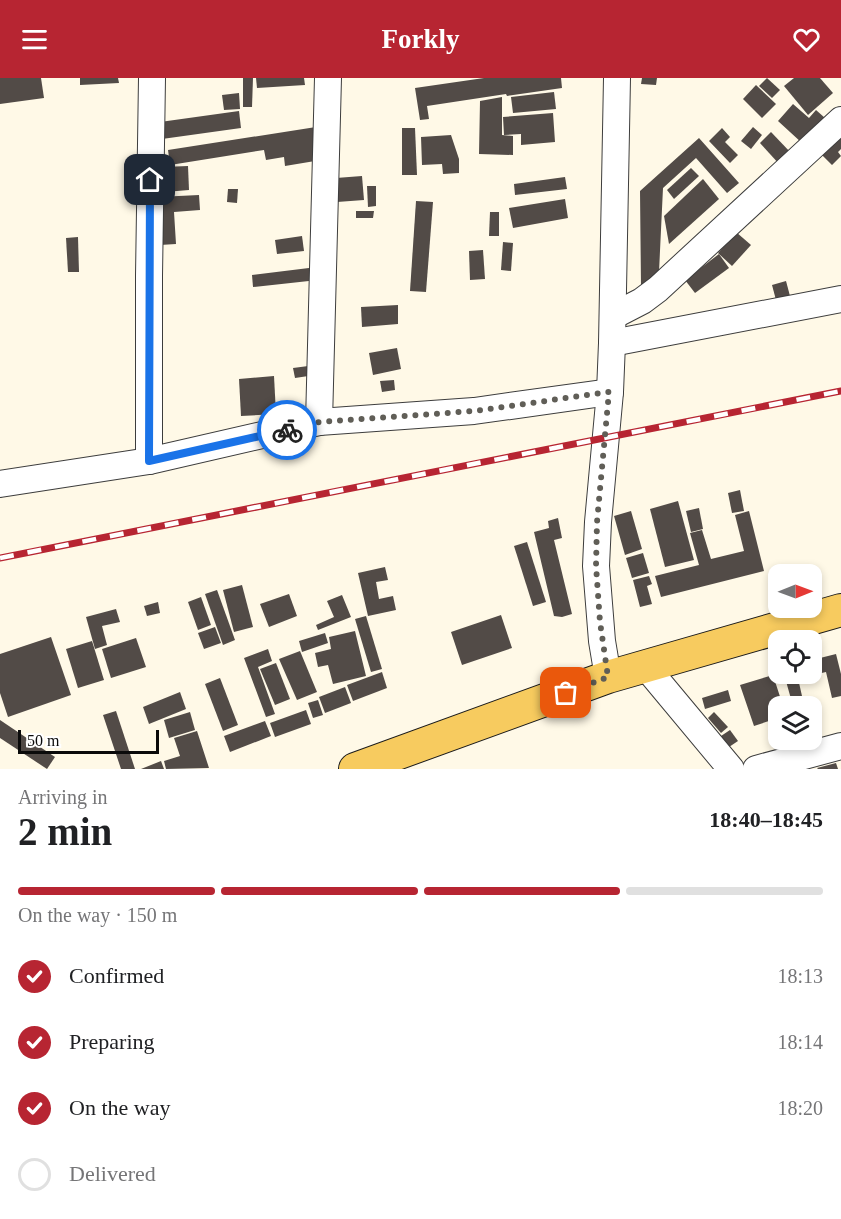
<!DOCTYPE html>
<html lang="en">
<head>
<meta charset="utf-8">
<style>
  :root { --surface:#fff; --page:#f6f6f6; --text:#202124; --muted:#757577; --line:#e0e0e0; --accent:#b72532 }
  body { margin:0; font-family:Georgia,serif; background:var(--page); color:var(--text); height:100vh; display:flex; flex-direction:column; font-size:22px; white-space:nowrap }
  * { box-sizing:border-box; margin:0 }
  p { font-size:20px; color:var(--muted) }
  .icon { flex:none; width:33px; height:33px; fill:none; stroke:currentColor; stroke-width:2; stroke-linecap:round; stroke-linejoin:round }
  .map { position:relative; height:691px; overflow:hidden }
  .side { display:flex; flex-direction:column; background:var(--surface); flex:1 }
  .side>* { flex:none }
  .needle { width:39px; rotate:89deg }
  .tools { position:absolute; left:768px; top:486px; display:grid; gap:12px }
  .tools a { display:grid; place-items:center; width:54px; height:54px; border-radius:12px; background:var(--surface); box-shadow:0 3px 9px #0003; font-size:30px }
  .scale { position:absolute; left:18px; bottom:15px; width:141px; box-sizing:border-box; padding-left:6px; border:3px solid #0a0a0a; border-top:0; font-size:16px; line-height:21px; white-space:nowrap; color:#0a0a0a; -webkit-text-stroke:4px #fff; paint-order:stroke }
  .pin { position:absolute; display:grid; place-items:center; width:51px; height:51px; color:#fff; margin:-26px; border-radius:12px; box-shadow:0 3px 9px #0006 }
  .courier { position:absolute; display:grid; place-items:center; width:60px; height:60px; margin:-30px; border:4px solid #1a73e8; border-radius:50%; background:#fff; color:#222; box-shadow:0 2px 8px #0007 }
  .summary em { font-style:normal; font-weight:600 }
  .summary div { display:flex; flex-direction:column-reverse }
  .summary { display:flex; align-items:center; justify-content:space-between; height:102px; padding:0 18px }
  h1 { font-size:39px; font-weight:600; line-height:45px }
  .bar { display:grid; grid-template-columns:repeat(4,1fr); gap:9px 6px; align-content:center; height:72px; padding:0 18px }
  .bar i { height:8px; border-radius:4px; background:var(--line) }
  .bar .active { background:var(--accent) }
  .bar p { grid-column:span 4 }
  ol { padding:0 18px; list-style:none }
  li { display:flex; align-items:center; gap:18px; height:66px }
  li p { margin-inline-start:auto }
  li .icon { padding:6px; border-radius:50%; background:var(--accent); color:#fff; stroke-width:4 }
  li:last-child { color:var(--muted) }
  li i { width:33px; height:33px; border:3px solid var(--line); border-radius:50% }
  header { display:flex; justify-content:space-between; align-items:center; height:78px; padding:0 18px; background:var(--accent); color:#fff; font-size:27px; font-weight:600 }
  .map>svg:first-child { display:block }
  .building { fill:#524b47 }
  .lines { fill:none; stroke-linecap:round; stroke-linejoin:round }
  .minor-casing { stroke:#3d3d3d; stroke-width:28 }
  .major-casing { stroke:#1b1b1b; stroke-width:34 }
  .minor { stroke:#fff; stroke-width:26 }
  .major { stroke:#f7cb5f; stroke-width:32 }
  .rail-casing { stroke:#b72532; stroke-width:7 }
  .rail { stroke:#fff; stroke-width:4.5; stroke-dasharray:14; stroke-linecap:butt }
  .done { stroke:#605e57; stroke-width:6; stroke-dasharray:0 10.8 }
  .route { stroke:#1a73e8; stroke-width:8 }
</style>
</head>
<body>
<header><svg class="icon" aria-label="menu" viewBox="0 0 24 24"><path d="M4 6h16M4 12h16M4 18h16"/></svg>Forkly<svg class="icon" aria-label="heart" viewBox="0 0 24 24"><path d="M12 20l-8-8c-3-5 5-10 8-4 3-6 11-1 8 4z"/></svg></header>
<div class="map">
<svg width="841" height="691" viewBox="0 0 841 691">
  <rect width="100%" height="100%" fill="#fff9e7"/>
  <g class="building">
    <polygon points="0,0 41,0 44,20 0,26"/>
    <polygon points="80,0 118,0 119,5 80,7"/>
    <polygon points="243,0 253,0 252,29 243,29"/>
    <polygon points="256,0 304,0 305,7 257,10"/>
    <polygon points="484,0 561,0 562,10 507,18 506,16 427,28 429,41 420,42 415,10"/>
    <polygon points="642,0 657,0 656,7 641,6"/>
    <polygon points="767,0 780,12 772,20 759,8"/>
    <polygon points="794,0 820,0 833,15 808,37 784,8"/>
    <polygon points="756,7 776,26 762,40 743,21"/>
    <polygon points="554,14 556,31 513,35 511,19"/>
    <polygon points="239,15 240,31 224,32 222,17"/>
    <polygon points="502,19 502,57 513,58 513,77 479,76 480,23"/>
    <polygon points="793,26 809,40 816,32 825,40 802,65 778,43"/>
    <polygon points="239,33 241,50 162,61 160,44"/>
    <polygon points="553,35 555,64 521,67 521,56 504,57 503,39"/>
    <polygon points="316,49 321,82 285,88 284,79 266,82 264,72 170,87 168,72"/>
    <polygon points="753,49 762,57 751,71 741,63"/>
    <polygon points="402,50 415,50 417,97 402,97"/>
    <polygon points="722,50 730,59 725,64 738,77 730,85 709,63"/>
    <polygon points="771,54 792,76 780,87 760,65"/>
    <polygon points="451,57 459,81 459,95 443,96 442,86 422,87 421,59"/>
    <polygon points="841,59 841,71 838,74 841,78 832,87 822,77"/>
    <polygon points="699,60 739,105 727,115 696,80 663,110 659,194 641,208 640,113"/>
    <polygon points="188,88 189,112 165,114 163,89"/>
    <polygon points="691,90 699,98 674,121 667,112"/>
    <polygon points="362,98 364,122 337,124 336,100"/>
    <polygon points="565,99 567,111 515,117 514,106"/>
    <polygon points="703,101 719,121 669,166 664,138"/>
    <polygon points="367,108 376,108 376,128 368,129"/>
    <polygon points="228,111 238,111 237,125 227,124"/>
    <polygon points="199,117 200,132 174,134 176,166 160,167 158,119"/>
    <polygon points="565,121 568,140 513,150 509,130"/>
    <polygon points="416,123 433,124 426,214 410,213"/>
    <polygon points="356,133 374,133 373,140 356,140"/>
    <polygon points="490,134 499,134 499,158 489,158"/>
    <polygon points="736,154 751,167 732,188 718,175"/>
    <polygon points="302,158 304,173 277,176 275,162"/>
    <polygon points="78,159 79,194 68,194 66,160"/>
    <polygon points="503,164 513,165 511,193 501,192"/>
    <polygon points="483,172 485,201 470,202 469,173"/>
    <polygon points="719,176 729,190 695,215 685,202"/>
    <polygon points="317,189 318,202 253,209 252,197"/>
    <polygon points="786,203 790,218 776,222 772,207"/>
    <polygon points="398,227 398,246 362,249 361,229"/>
    <polygon points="397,270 401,291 373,297 369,275"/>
    <polygon points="316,287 315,297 295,300 293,290"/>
    <polygon points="274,298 276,336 241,338 239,301"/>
    <polygon points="394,302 395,312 382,314 380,303"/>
    <polygon points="740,412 744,433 732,435 728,415"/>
    <polygon points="678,423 694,482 665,489 650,431"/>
    <polygon points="699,430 703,451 691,454 686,433"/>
    <polygon points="631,433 642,471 625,477 614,438"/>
    <polygon points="749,433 764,493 661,519 655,498 699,487 690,455 702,452 711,481 744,473 735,437"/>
    <polygon points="558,440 562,460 554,462 572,536 562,539 554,538 534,454 549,450 548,443"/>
    <polygon points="527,464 546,524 533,528 514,468"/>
    <polygon points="643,475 649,495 632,500 626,480"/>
    <polygon points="385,489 388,502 376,504 379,521 393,518 396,532 368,538 358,495"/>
    <polygon points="649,498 652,506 647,508 652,526 640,529 633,502"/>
    <polygon points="242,507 253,549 234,554 223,512"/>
    <polygon points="217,512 235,562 223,567 205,516"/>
    <polygon points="289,516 297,538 269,549 260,526"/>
    <polygon points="342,517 351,539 318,552 316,547 334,539 327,523"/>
    <polygon points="201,519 211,547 198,552 188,524"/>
    <polygon points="158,524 160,535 147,538 144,528"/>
    <polygon points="116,531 120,544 102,548 107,567 95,571 86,539"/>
    <polygon points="501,537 512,570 462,587 451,554"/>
    <polygon points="366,538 382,591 371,594 355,541"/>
    <polygon points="215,549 221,565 204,571 198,555"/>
    <polygon points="355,553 366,598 333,606 328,587 318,589 315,575 331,571 329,559"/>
    <polygon points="325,555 328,565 302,574 299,563"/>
    <polygon points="51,559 71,617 8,639 0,615 0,576"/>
    <polygon points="136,560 146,589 111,600 102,571"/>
    <polygon points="92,563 104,602 78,610 66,571"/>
    <polygon points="268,571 272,583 258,589 275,636 266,639 244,580"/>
    <polygon points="300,573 317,614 297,622 279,581"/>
    <polygon points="836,576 841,596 841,618 832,620 826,594 800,600 799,596 812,596 812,582"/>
    <polygon points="276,585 290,621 275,627 260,591"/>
    <polygon points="382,594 387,610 353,623 347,607"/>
    <polygon points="784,596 797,596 802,618 791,621"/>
    <polygon points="773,597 783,628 778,628 778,640 754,648 740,607"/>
    <polygon points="220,600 238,647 223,653 205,606"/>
    <polygon points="345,609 351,625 325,635 319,619"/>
    <polygon points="728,612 731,623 705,631 702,620"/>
    <polygon points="180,614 186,631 149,646 143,629"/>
    <polygon points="318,622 323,637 313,640 308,625"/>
    <polygon points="306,632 311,646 275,659 270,645"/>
    <polygon points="116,633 135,691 121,691 103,637"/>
    <polygon points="190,634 195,652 169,660 164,642"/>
    <polygon points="714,634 728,649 721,655 708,640"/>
    <polygon points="0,642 55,679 47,691 0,660"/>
    <polygon points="265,643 271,658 230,674 224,658"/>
    <polygon points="730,652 738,663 729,669 721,658"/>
    <polygon points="197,653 209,690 166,691 164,683 180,678 174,660"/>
    <polygon points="161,683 164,691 141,691"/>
    <polygon points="836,685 838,691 818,691 817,690"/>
  </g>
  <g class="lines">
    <g class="minor-casing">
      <g id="minor">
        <polyline points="613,238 642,223 658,211 841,42"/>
        <polyline points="612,265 841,221"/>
        <polyline points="319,344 328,0"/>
        <polyline points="149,383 149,198 152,0"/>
        <polyline points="0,406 149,383 319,344 474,333 610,314"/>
        <polyline points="646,589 731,691"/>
        <polyline points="608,599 602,563 596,488 598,444 610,314 612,265 617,0"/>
        <polyline points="756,691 841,668"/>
      </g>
    </g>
    <g class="major-casing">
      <polyline id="major" points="355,691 608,599 841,532"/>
    </g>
    <use href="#minor" class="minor"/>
    <use href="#major" class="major"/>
    <g class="rail-casing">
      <polyline id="rail" points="0,480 841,313"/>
    </g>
    <use href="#rail" class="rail"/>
  </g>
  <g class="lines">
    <polyline class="done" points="287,352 320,344 474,333 609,314 597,444 596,488 600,544 608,599 566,615"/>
    <polyline class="route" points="150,102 149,383 287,352"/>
  </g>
</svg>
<div class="tools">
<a><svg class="needle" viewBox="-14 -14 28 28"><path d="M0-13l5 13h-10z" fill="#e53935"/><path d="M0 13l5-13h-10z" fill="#757577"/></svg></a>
<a><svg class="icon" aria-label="locate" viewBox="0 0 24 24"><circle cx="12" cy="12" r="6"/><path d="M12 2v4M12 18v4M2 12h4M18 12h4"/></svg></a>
<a><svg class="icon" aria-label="layers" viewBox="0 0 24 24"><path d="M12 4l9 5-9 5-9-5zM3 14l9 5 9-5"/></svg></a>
</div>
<div class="scale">50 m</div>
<div class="pin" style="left:566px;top:615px;background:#ea580c"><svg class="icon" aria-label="bag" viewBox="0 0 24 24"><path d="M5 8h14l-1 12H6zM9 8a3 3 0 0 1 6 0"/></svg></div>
<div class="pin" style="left:150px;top:102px;background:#1f2937"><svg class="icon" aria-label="home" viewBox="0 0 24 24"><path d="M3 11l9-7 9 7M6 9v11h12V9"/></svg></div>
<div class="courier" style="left:287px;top:352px"><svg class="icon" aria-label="bike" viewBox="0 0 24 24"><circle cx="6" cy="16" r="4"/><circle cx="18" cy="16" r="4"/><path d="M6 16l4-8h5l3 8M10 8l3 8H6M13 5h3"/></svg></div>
</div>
<section class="side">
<div class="summary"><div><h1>2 min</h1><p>Arriving in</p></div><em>18:40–18:45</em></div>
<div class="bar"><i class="active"></i><i class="active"></i><i class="active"></i><i></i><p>On the way · 150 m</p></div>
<ol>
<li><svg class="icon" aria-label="check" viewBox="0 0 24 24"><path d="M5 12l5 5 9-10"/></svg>Confirmed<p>18:13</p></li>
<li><svg class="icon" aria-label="check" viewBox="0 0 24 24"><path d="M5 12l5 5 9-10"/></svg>Preparing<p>18:14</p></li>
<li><svg class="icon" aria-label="check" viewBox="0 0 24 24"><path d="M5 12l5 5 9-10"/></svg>On the way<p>18:20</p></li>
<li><i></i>Delivered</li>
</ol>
</section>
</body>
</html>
